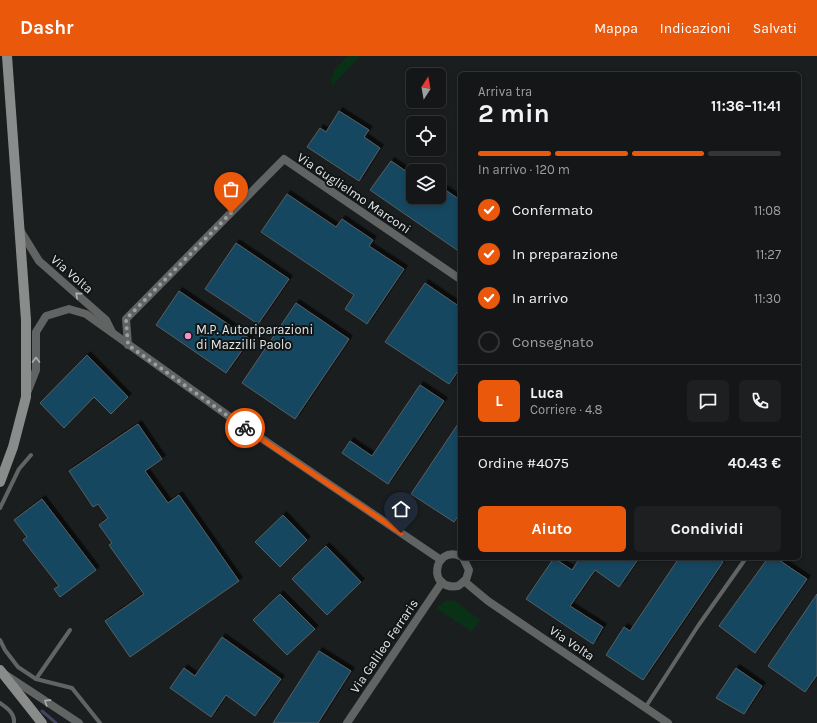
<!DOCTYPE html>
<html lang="it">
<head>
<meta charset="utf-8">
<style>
  :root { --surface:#141617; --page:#1d1f20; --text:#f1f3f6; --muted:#9d9fa1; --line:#333536; --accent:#ea580c }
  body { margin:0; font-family:Karla,sans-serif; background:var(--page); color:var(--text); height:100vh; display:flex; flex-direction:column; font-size:15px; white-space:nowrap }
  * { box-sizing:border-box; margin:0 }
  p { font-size:13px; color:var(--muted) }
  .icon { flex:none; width:22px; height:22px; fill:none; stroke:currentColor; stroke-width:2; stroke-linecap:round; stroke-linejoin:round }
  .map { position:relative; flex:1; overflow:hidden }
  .drawer { position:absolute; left:458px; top:16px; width:343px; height:488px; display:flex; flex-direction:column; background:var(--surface); border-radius:6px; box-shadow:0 2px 6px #0003,0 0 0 1px var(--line) }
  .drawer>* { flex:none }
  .needle { width:26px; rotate:11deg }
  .controls { position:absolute; left:406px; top:12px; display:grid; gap:8px }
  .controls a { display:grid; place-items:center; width:40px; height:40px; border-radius:6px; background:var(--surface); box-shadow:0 2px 6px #0003,0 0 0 1px var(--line); font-size:20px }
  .pin { position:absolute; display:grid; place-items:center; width:34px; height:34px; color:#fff; margin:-41px -17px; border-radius:50% 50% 50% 0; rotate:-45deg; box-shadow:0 0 4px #0007 }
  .pin .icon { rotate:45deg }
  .courier { position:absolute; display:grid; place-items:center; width:40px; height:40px; margin:-20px; border:3px solid #ea580c; border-radius:50%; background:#fff; color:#222; box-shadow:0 1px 5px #0007 }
  .overview em { font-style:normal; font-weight:700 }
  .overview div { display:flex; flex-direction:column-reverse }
  .overview { display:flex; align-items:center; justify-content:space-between; height:68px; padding:0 20px }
  h1 { font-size:26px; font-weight:700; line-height:30px }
  .bar { display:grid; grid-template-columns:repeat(4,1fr); gap:6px 4px; align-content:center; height:48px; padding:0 20px }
  .bar i { height:5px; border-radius:3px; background:var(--line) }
  .bar .on { background:var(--accent) }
  .bar p { grid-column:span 4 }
  .line { display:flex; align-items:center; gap:10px; padding:0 20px; border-top:1px solid var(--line) }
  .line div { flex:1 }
  .round { display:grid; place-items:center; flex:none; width:42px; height:42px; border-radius:6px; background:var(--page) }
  ol { padding:0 20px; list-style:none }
  li { display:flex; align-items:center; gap:12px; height:44px }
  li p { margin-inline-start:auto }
  li .icon { padding:4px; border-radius:50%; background:var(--accent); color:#fff; stroke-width:4 }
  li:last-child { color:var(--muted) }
  li i { width:22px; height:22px; border:2px solid var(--line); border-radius:50% }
  .button { display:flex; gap:8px; margin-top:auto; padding:8px 20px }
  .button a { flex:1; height:46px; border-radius:6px; background:var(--accent); color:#fff; font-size:16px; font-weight:700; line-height:46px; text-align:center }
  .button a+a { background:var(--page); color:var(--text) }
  header { display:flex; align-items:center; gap:24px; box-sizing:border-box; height:56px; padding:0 20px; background:var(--accent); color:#fff }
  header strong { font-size:19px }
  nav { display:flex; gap:22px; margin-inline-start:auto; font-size:14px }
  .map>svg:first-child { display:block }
  .green { fill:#093116 }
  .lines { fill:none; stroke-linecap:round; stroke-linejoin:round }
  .stream { stroke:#444460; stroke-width:3 }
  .building { fill:#134761; stroke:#5a5e61; filter:url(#shadow) }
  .lane { stroke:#616463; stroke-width:4 }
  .street { stroke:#616463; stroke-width:8 }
  .secondary { stroke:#898c8b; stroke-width:10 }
  .oneway { stroke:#aeb1b0 }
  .done { stroke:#9b9f9f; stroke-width:4; stroke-dasharray:0 7.2 }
  .route { stroke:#ea580c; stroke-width:5 }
  .poi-dot { fill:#f98fc8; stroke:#111516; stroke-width:1.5 }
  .labels { text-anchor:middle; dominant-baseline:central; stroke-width:4; stroke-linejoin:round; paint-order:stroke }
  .street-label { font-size:13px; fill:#e1e4e4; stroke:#111516 }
  .poi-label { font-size:13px; fill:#e1e4e4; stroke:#111516; text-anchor:start }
</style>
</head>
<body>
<header>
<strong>Dashr</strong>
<nav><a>Mappa</a><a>Indicazioni</a><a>Salvati</a></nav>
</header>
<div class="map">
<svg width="817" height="667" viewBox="0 0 817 667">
  <defs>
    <filter id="shadow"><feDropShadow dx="3.5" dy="-3.5" stdDeviation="0" flood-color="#0009"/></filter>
  </defs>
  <rect width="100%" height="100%" fill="#1a1e1f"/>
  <g class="green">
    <path d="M348 0H360L332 30C329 16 339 9 348 0Z"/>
    <polygon points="447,544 455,545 480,564 472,576 436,552"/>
  </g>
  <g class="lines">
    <polyline class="stream" points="42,655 56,667"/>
  </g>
  <g class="building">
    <polygon points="339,55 369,74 364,81 380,92 359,125 307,91 320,72 326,76"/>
    <polygon points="391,105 413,120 413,141 439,141 444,133 460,144 460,196 370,134"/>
    <polygon points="287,138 336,171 342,163 373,184 369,190 404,213 367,268 345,253 354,239 261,176"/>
    <polygon points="236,187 289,223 258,268 205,233"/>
    <polygon points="425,227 460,251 460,312 449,328 385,286"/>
    <polygon points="179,235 250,283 226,317 156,269"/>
    <polygon points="296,247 349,283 295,363 242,327"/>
    <polygon points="87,299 128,341 111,358 94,341 64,372 40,347"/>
    <polygon points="420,329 444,345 388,428 342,397 350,385 372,400"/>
    <polygon points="460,365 460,457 454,466 411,438"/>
    <polygon points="138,368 162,403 145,415 168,447 179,439 239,525 130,601 105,565 144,538 109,489 112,487 99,469 108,462 98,448 93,451 69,415"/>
    <polygon points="42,443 96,514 60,541 54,533 59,530 23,484 27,481 14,464"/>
    <polygon points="283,459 307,484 280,511 255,486"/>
    <polygon points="326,490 361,526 327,559 292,523"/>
    <polygon points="554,502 572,514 580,502 639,502 619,531 595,514 570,550 603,571 593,588 526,543"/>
    <polygon points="679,502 717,502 723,506 643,624 606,599 624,571 630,575"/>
    <polygon points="768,502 776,502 807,523 755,597 719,570"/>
    <polygon points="280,538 315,573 287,599 253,564"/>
    <polygon points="817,538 817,619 805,636 768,610"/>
    <polygon points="222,581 281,623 255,660 226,639 211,661 170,632 184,612 195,620"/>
    <polygon points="319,595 351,615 318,667 273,667"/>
    <polygon points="736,612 762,630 744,658 716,642"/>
  </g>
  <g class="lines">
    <g class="lane">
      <polyline points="0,452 19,413 31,399"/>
      <polyline points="0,584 5,594 18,611 36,623 72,632 100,667"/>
      <polyline points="36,623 70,574"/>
      <path d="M0 647C7 652 15 657 14 667"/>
      <polyline points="645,652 698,570 746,502"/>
    </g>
    <g class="street">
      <polyline points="20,174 39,205 106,264 112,276"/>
      <polyline points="128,289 126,263 284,103 460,223"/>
      <polyline points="27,337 36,314 36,276 46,260 69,253 86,258 230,361 441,504"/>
      <path d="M460 500C434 489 426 535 458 530L466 524 469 514 463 502"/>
      <polyline points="464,525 488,545 668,667"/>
      <polyline points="6,619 79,667"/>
      <polyline points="347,667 442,526"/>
    </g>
    <g class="secondary">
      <polyline points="0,426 13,391 26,341 26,264 7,0"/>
      <polyline points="0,614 42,667"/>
    </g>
  </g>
  <defs><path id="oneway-chevron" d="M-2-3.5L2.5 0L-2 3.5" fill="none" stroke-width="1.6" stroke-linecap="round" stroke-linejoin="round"/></defs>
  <g class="oneway">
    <use href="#oneway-chevron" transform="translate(78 239) rotate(-139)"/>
    <use href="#oneway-chevron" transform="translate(36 304) rotate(-90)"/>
    <use href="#oneway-chevron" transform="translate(47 646) rotate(-147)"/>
  </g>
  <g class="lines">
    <polyline class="done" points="231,157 126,263 128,289 245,372"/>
    <polyline class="route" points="245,372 401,477"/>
  </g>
  <circle class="poi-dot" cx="188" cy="280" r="4"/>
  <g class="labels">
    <g class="street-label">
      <text transform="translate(354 137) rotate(34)">Via Guglielmo Marconi</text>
      <text transform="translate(72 218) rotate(41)">Via Volta</text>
      <text transform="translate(572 587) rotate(34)">Via Volta</text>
      <text transform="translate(384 590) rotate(-56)">Via Galileo Ferraris</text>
    </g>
    <g class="poi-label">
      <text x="196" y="273">M.P. Autoriparazioni<tspan x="196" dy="15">di Mazzilli Paolo</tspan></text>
    </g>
  </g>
</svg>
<div class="controls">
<a><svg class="needle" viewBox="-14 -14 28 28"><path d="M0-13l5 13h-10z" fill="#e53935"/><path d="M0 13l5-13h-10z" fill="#9d9fa1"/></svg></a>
<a><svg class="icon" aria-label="locate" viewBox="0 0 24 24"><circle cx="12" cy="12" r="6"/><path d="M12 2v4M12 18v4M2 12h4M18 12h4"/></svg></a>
<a><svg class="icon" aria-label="layers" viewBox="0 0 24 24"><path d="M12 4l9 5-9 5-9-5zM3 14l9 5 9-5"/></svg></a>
</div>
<div class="pin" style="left:231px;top:157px;background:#ea580c"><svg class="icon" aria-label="bag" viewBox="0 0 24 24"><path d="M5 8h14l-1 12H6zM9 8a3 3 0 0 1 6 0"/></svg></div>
<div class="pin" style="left:401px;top:477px;background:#1f2937"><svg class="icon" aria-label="home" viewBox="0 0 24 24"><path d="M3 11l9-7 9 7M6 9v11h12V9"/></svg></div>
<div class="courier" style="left:245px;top:372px"><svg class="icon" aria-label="bike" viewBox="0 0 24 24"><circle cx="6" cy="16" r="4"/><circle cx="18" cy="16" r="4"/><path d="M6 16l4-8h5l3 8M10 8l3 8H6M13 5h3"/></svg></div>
<section class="drawer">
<div class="overview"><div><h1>2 min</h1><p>Arriva tra</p></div><em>11:36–11:41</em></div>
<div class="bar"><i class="on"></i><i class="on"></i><i class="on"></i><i></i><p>In arrivo · 120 m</p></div>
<ol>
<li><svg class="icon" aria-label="check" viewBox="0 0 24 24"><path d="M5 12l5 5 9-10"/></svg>Confermato<p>11:08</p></li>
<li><svg class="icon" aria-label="check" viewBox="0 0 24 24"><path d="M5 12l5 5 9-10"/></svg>In preparazione<p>11:27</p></li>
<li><svg class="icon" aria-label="check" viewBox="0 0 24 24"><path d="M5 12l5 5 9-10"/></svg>In arrivo<p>11:30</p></li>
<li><i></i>Consegnato</li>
</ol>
<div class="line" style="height:72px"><b class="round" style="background:var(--accent);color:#fff">L</b><div><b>Luca</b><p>Corriere · 4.8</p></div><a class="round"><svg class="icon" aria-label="chat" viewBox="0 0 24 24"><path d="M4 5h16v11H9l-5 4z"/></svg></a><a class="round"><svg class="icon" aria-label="phone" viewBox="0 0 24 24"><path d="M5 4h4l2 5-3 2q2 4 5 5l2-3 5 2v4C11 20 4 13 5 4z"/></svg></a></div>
<div class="line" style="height:52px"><div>Ordine #4075</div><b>40.43 €</b></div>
<div class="button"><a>Aiuto</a><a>Condividi</a></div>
</section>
</div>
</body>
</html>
